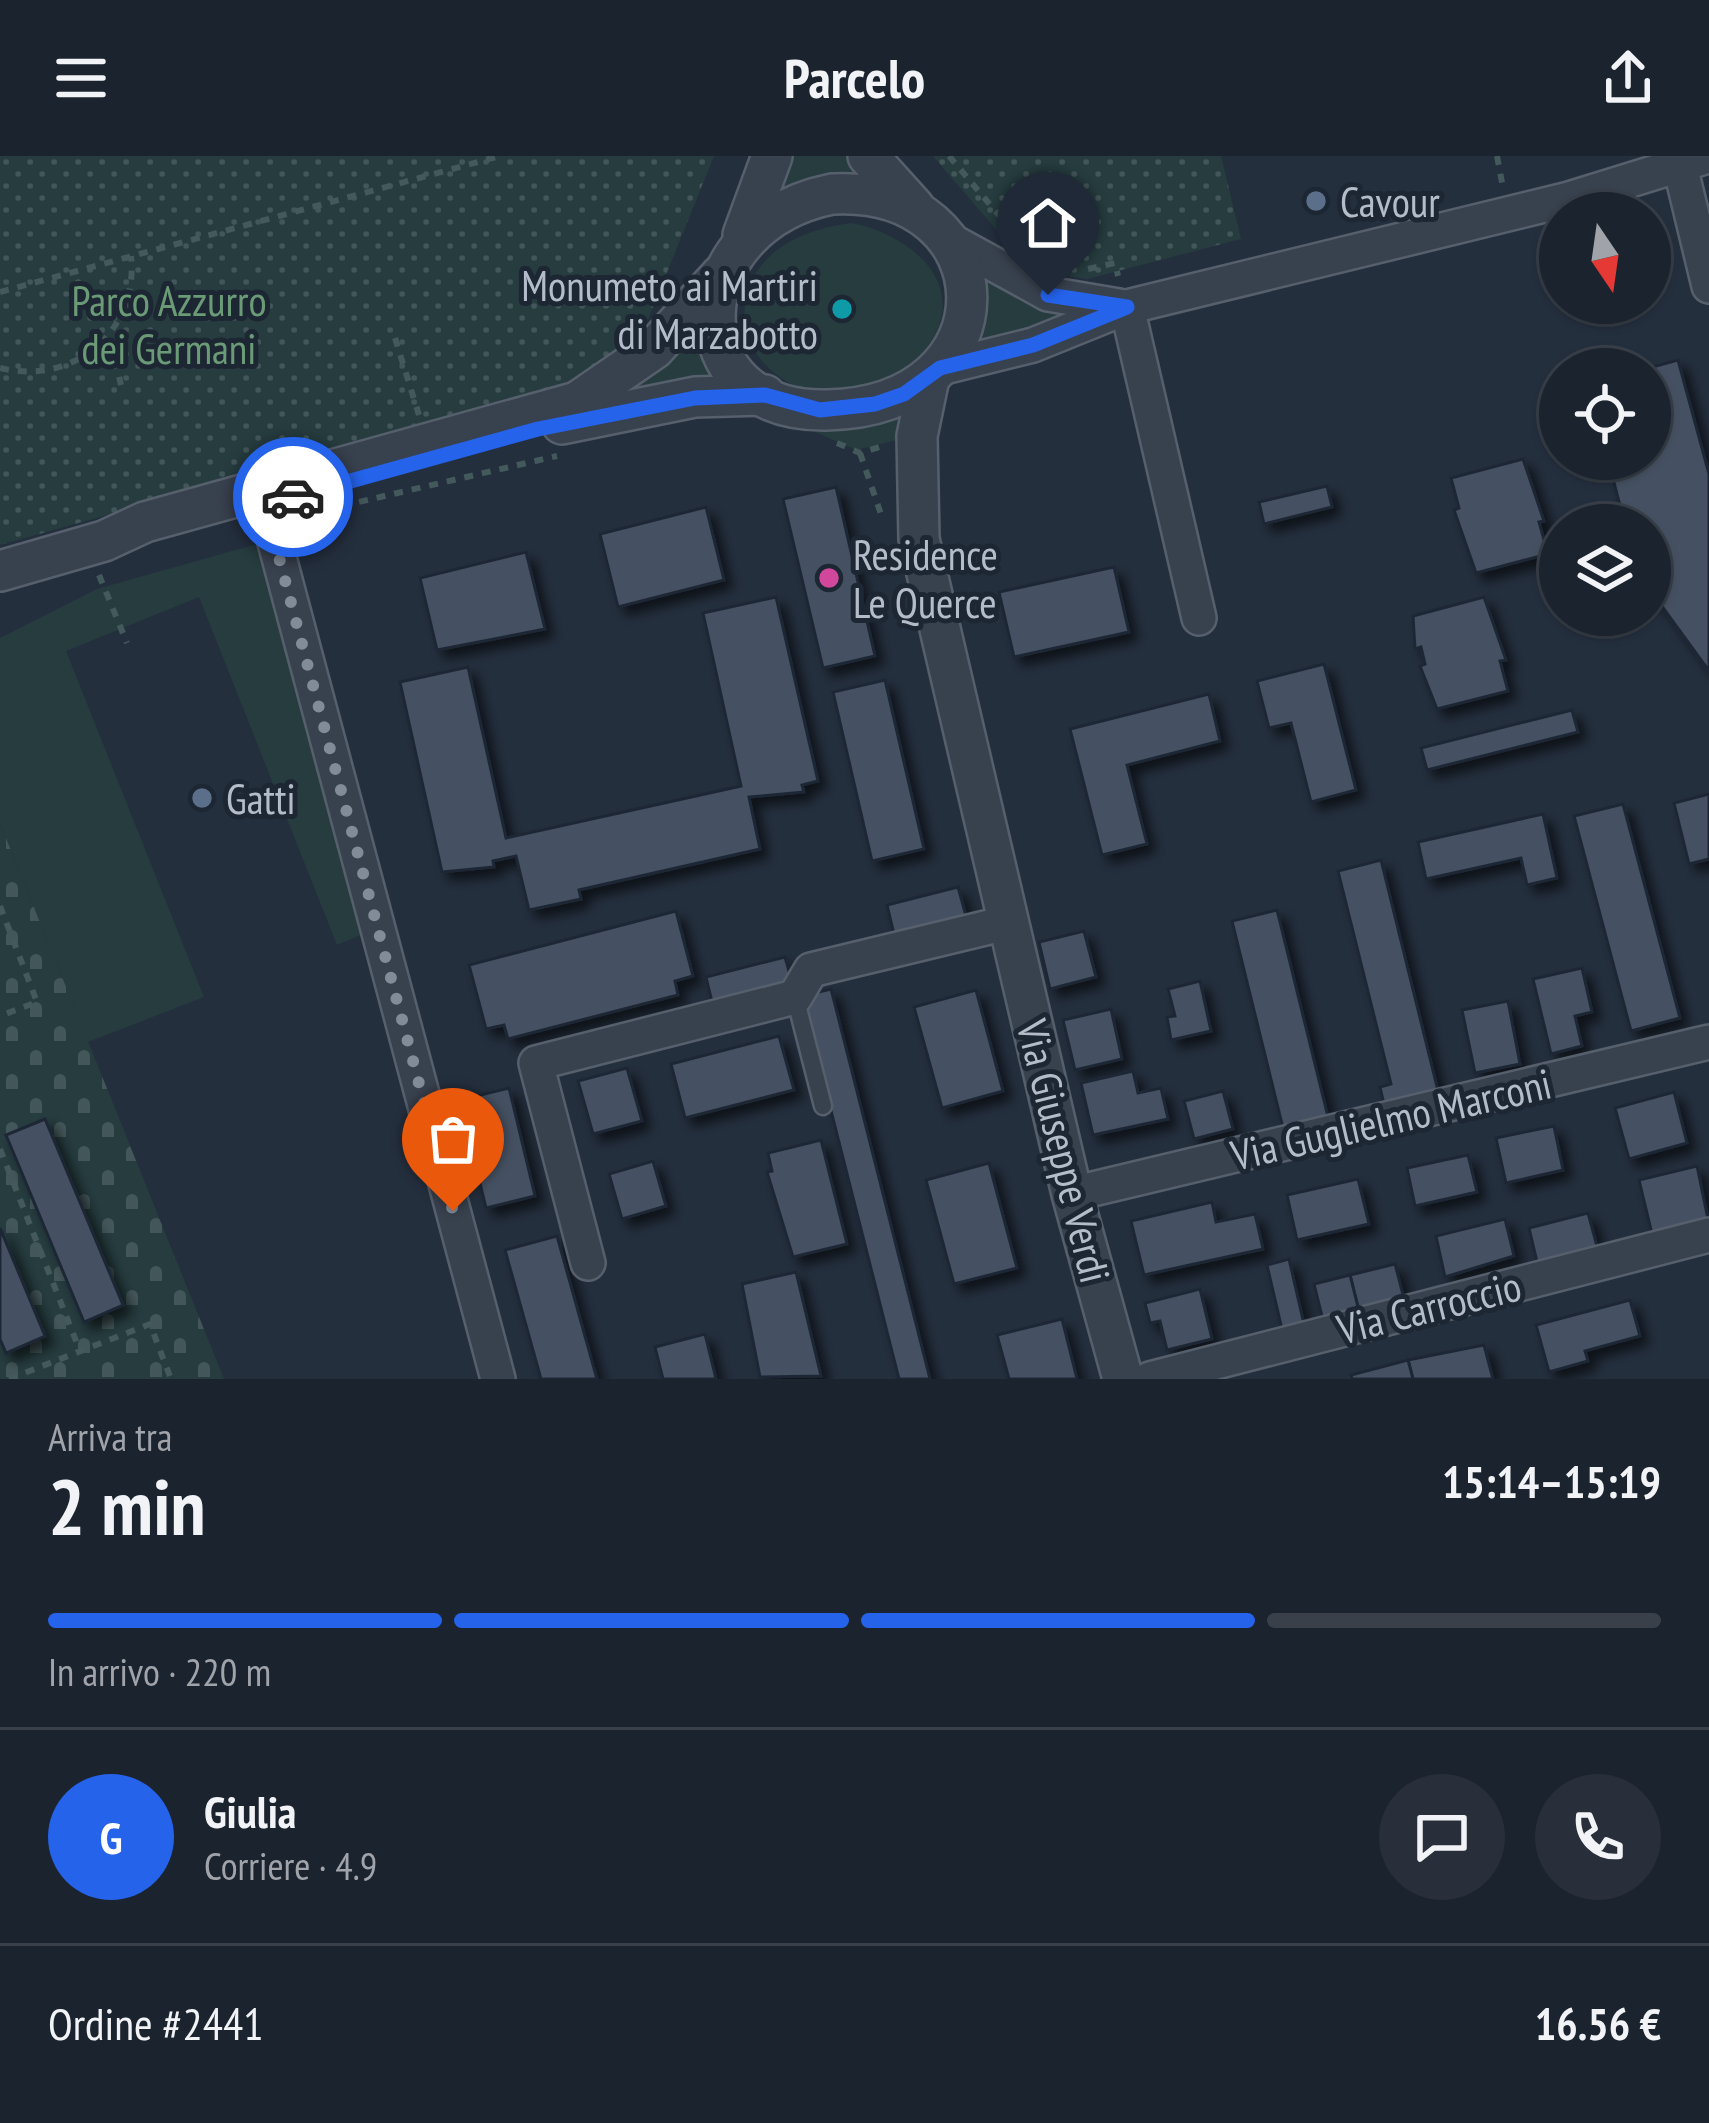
<!DOCTYPE html>
<html lang="it">
<head>
<meta charset="utf-8">
<style>
  :root { --surface:#1b232e; --page:#282f3a; --text:#f1f3f6; --muted:#a0a4aa; --line:#39404a; --accent:#2563eb }
  body { margin:0; font-family:"PT Sans Narrow",sans-serif; background:var(--page); color:var(--text); height:100vh; display:flex; flex-direction:column; font-size:45px; white-space:nowrap }
  * { box-sizing:border-box; margin:0 }
  p { font-size:39px; color:var(--muted) }
  .icon { flex:none; width:66px; height:66px; fill:none; stroke:currentColor; stroke-width:2; stroke-linecap:round; stroke-linejoin:round }
  .map { position:relative; height:1223px; overflow:hidden }
  .panel { display:flex; flex-direction:column; background:var(--surface); flex:1 }
  .panel>* { flex:none }
  .needle { width:78px; rotate:167deg }
  .controls { position:absolute; left:1539px; top:36px; display:grid; gap:24px }
  .controls a { display:grid; place-items:center; width:132px; height:132px; border-radius:50%; background:var(--surface); box-shadow:0 3px 9px #0004,0 0 0 3px var(--line); font-size:60px }
  .pin { position:absolute; display:grid; place-items:center; width:102px; height:102px; color:#fff; margin:-123px -51px; border-radius:50% 50% 50% 0; rotate:-45deg; box-shadow:0 0 12px #0007 }
  .pin .icon { rotate:45deg }
  .courier { position:absolute; display:grid; place-items:center; width:120px; height:120px; margin:-60px; border:9px solid #2563eb; border-radius:50%; background:#fff; color:#222; box-shadow:0 3px 15px #0007 }
  .head em { font-style:normal; font-weight:700 }
  .head div { display:flex; flex-direction:column-reverse }
  .head { display:flex; align-items:center; justify-content:space-between; height:204px; padding:0 48px }
  h1 { font-size:78px; font-weight:700; line-height:90px }
  .bar { display:grid; grid-template-columns:repeat(4,1fr); gap:18px 12px; align-content:center; height:144px; padding:0 48px }
  .bar i { height:15px; border-radius:9px; background:var(--line) }
  .bar .active { background:var(--accent) }
  .bar p { grid-column:span 4 }
  .line { display:flex; align-items:center; gap:30px; padding:0 48px; border-top:3px solid var(--line) }
  .line div { flex:1 }
  .round { display:grid; place-items:center; flex:none; width:126px; height:126px; border-radius:63px; background:var(--page) }
  header { display:flex; justify-content:space-between; align-items:center; height:156px; padding:0 48px; background:var(--surface); font-size:54px; font-weight:700 }
  .map>svg:first-child { display:block }
  .grass { fill:#263c3f }
  .cemetery { fill:url(#cemetery-stones) }
  .park { fill:url(#park-dots) }
  .building { fill:#455162; stroke:#1f2835; stroke-width:3; filter:url(#shadow) }
  .lines { fill:none; stroke-linecap:round; stroke-linejoin:round }
  .service-casing { stroke:#565f6c; stroke-width:21 }
  .minor-casing { stroke:#565f6c; stroke-width:38 }
  .tertiary-casing { stroke:#565f6c; stroke-width:44 }
  .path { stroke:#44595c; stroke-width:6; stroke-dasharray:9 9; stroke-linecap:butt }
  .service { stroke:#38414e; stroke-width:16 }
  .minor { stroke:#38414e; stroke-width:33 }
  .tertiary { stroke:#38414e; stroke-width:39 }
  .done { stroke:#828b98; stroke-width:12; stroke-dasharray:0 21.6 }
  .route { stroke:#2563eb; stroke-width:15 }
  .service-dot { fill:#5c6f8a; stroke:#1d2633; stroke-width:4.5 }
  .culture-dot { fill:#0f9aa8; stroke:#1d2633; stroke-width:4.5 }
  .hotel-dot { fill:#d1479c; stroke:#1d2633; stroke-width:4.5 }
  .labels { text-anchor:middle; dominant-baseline:central; stroke-width:10; stroke-linejoin:round; paint-order:stroke }
  .poi-label { font-size:42px; fill:#b4bcc9; stroke:#1d2633; text-anchor:start }
  .park-label { font-size:42px; fill:#6b9a76; stroke:#1d2633 }
  .street-label { font-size:42px; fill:#b4bcc9; stroke:#1d2633 }
</style>
</head>
<body>
<header><svg class="icon" aria-label="menu" viewBox="0 0 24 24"><path d="M4 6h16M4 12h16M4 18h16"/></svg>Parcelo<svg class="icon" aria-label="share" viewBox="0 0 24 24"><path d="M12 15V3M7 8l5-5 5 5M5 13v7h14v-7"/></svg></header>
<div class="map">
<svg width="1709" height="1223" viewBox="0 0 1709 1223">
  <defs>
    <pattern id="cemetery-stones" width="16" height="16" patternUnits="userSpaceOnUse" patternTransform="scale(3)"><rect width="16" height="16" fill="#263c3f"/><path d="M2 7V4a2 2 0 0 1 4 0v3zM10 15v-3a2 2 0 0 1 4 0v3z" fill="#435659"/></pattern>
    <pattern id="park-dots" width="8" height="8" patternUnits="userSpaceOnUse" patternTransform="scale(3)"><rect width="8" height="8" fill="#263c3f"/><path d="M2 2h.1M6 6h.1" fill="none" stroke="#435659" stroke-width="1.8" stroke-linecap="round"/></pattern>
    <filter id="shadow"><feDropShadow dx="8" dy="8" stdDeviation="6" flood-color="#0009"/></filter>
  </defs>
  <rect width="100%" height="100%" fill="#242f3e"/>
  <g class="grass">
    <polygon points="784,0 847,0 866,22 772,43"/>
    <path d="M851 67C912 78 975 132 924 195 910 213 890 221 869 228 743 276 675 90 851 67Z"/>
    <polygon points="983,123 1039,152 1079,161 976,193 986,156"/>
    <polygon points="698,172 719,224 601,254"/>
    <polygon points="903,258 901,283 856,294 806,272 859,272"/>
    <polygon points="257,388 361,779 337,789 199,441 66,495 204,841 88,886 0,667 0,482 97,433"/>
  </g>
  <polygon class="cemetery" points="0,667 224,1223 0,1223"/>
  <g class="park">
    <polygon points="0,0 714,0 640,183 570,229 0,389"/>
    <polygon points="933,0 1221,0 1241,83 1087,123 1031,114"/>
  </g>
  <g class="building">
    <polygon points="1678,204 1709,318 1709,515 1650,434 1650,369 1625,369 1608,303 1650,303 1650,213 1645,213"/>
    <polygon points="1523,303 1544,365 1539,366 1548,398 1476,417 1454,354 1459,352 1451,322"/>
    <polygon points="1327,330 1332,351 1264,368 1259,346"/>
    <polygon points="836,331 875,500 823,512 783,343"/>
    <polygon points="706,351 724,424 618,451 600,378"/>
    <polygon points="526,396 545,473 437,494 420,422"/>
    <polygon points="1114,411 1129,476 1014,501 999,436"/>
    <polygon points="776,441 818,625 802,629 804,636 749,641 760,693 579,734 581,743 529,754 516,700 493,705 494,711 442,716 400,526 468,511 506,682 741,630 703,457"/>
    <polygon points="1484,441 1506,504 1500,505 1508,535 1437,553 1420,510 1425,508 1421,491 1415,493 1413,460"/>
    <polygon points="1324,508 1356,634 1311,646 1291,567 1269,572 1257,525"/>
    <polygon points="885,524 924,693 872,705 833,536"/>
    <polygon points="1209,538 1220,585 1127,609 1147,688 1102,699 1070,573"/>
    <polygon points="1572,554 1578,576 1427,614 1421,592"/>
    <polygon points="1709,638 1709,703 1689,708 1674,647"/>
    <polygon points="1623,648 1680,862 1631,875 1574,660"/>
    <polygon points="1543,658 1557,722 1527,729 1521,702 1426,723 1418,686"/>
    <polygon points="1381,704 1440,943 1386,957 1380,931 1391,928 1338,715"/>
    <polygon points="958,731 966,760 894,778 887,749"/>
    <polygon points="1277,754 1328,961 1283,972 1232,765"/>
    <polygon points="676,755 693,820 675,825 678,839 508,883 504,869 486,873 469,809"/>
    <polygon points="1084,775 1096,821 1050,833 1039,786"/>
    <polygon points="785,801 792,826 712,846 706,821"/>
    <polygon points="1582,812 1592,856 1575,860 1582,890 1551,898 1533,823"/>
    <polygon points="1200,825 1211,875 1171,884 1167,861 1175,860 1168,833"/>
    <polygon points="831,833 930,1223 899,1223 802,840"/>
    <polygon points="976,834 1003,935 942,952 914,851"/>
    <polygon points="1508,845 1520,908 1475,917 1462,854"/>
    <polygon points="1111,853 1122,903 1075,914 1063,864"/>
    <polygon points="779,880 794,934 685,962 671,908"/>
    <polygon points="627,912 642,965 593,978 578,925"/>
    <polygon points="1133,915 1138,937 1161,932 1168,963 1093,979 1081,927"/>
    <polygon points="509,932 535,1040 486,1052 460,944"/>
    <polygon points="1223,935 1233,973 1194,983 1184,945"/>
    <polygon points="1674,936 1687,987 1629,1003 1615,952"/>
    <polygon points="45,963 123,1149 84,1166 6,979"/>
    <polygon points="1554,970 1563,1014 1506,1027 1496,982"/>
    <polygon points="821,984 847,1088 793,1101 767,1016 772,1015 768,997"/>
    <polygon points="1468,999 1477,1036 1415,1050 1407,1012"/>
    <polygon points="653,1005 666,1050 622,1063 609,1018"/>
    <polygon points="989,1007 1017,1112 954,1128 926,1024"/>
    <polygon points="1697,1010 1709,1068 1653,1082 1639,1024"/>
    <polygon points="1358,1023 1369,1068 1297,1084 1287,1039"/>
    <polygon points="1212,1046 1216,1066 1255,1058 1263,1093 1144,1119 1131,1065"/>
    <polygon points="1588,1057 1598,1094 1538,1110 1529,1072"/>
    <polygon points="1505,1063 1514,1100 1445,1121 1436,1080"/>
    <polygon points="0,1072 45,1180 6,1197 0,1183"/>
    <polygon points="557,1080 597,1223 541,1223 505,1094"/>
    <polygon points="1289,1103 1306,1177 1284,1182 1267,1109"/>
    <polygon points="1395,1108 1403,1139 1397,1141 1399,1149 1360,1159 1350,1119"/>
    <polygon points="796,1116 821,1220 760,1221 742,1128"/>
    <polygon points="1350,1119 1360,1159 1324,1168 1314,1128"/>
    <polygon points="1200,1133 1212,1183 1167,1194 1160,1165 1150,1167 1145,1147"/>
    <polygon points="1630,1144 1640,1180 1585,1195 1588,1205 1549,1216 1536,1169"/>
    <polygon points="1062,1163 1077,1223 1009,1223 997,1179"/>
    <polygon points="705,1178 716,1223 663,1223 655,1191"/>
    <polygon points="1484,1189 1493,1223 1413,1223 1408,1204"/>
    <polygon points="1408,1204 1413,1223 1352,1223 1351,1219"/>
  </g>
  <g class="lines">
    <g class="service-casing">
      <polyline id="service" points="795,841 823,950"/>
    </g>
    <g class="minor-casing">
      <g id="minor">
        <polyline points="1680,10 1709,130"/>
        <polyline points="946,82 1048,138 1119,150"/>
        <polyline points="1127,151 1199,462"/>
        <polyline points="940,212 1033,189 1127,151 1569,43 1708,0"/>
        <polyline points="265,349 498,1223"/>
        <polyline points="1072,1038 1709,886"/>
        <polyline points="588,1107 536,907 795,841 811,814 1006,767"/>
        <polyline points="1150,1223 1709,1079"/>
      </g>
    </g>
    <g class="tertiary-casing">
      <g id="tertiary">
        <polyline points="868,0 914,51"/>
        <path d="M832 38C1007 28 1018 250 827 254 675 257 679 69 832 38Z"/>
        <polyline points="743,79 772,0"/>
        <polyline points="929,222 917,280 919,383 1072,1038 1123,1223"/>
        <polyline points="562,268 695,241 765,239"/>
        <polyline points="0,415 104,385 145,366 577,246 654,193 721,119"/>
      </g>
    </g>
    <g class="path">
      <polyline points="949,0 1024,89"/>
      <polyline points="1497,0 1503,32"/>
      <polyline points="1088,113 1115,107 1118,120"/>
      <polyline points="0,136 500,0"/>
      <polyline points="395,182 419,259"/>
      <polyline points="102,190 116,208 121,229"/>
      <path d="M0 212C73 230 139 176 131 100"/>
      <polyline points="837,287 860,297 886,289"/>
      <polyline points="860,297 883,364"/>
      <polyline points="324,354 557,300"/>
      <polyline points="99,419 127,487"/>
      <polyline points="0,750 37,846 0,860"/>
      <polyline points="0,993 80,1195"/>
      <polyline points="9,1223 150,1168 171,1223"/>
    </g>
    <use href="#service" class="service"/>
    <use href="#minor" class="minor"/>
    <use href="#tertiary" class="tertiary"/>
  </g>
  <g class="lines">
    <polyline class="done" points="293,341 265,349 453,1055"/>
    <polyline class="route" points="293,341 538,273 695,242 765,239 820,254 875,248 904,238 940,212 1033,189 1127,151 1048,139"/>
  </g>
  <g class="service-dot">
    <circle cx="1316" cy="45" r="12"/>
    <circle cx="202" cy="642" r="12"/>
  </g>
  <circle class="culture-dot" cx="842" cy="153" r="12"/>
  <circle class="hotel-dot" cx="829" cy="422" r="12"/>
  <g class="labels">
    <g class="poi-label">
      <text x="1340" y="45">Cavour</text>
      <text x="818" y="129" text-anchor="end">Monumeto ai Martiri<tspan x="818" dy="48">di Marzabotto</tspan></text>
      <text x="853" y="398">Residence<tspan x="853" dy="48">Le Querce</tspan></text>
      <text x="226" y="642">Gatti</text>
    </g>
    <g class="park-label">
      <text x="169" y="144">Parco Azzurro<tspan x="169" dy="48">dei Germani</tspan></text>
    </g>
    <g class="street-label">
      <text transform="translate(1391 963) rotate(-13)">Via Guglielmo Marconi</text>
      <text transform="translate(1064 995) rotate(76)">Via Giuseppe Verdi</text>
      <text transform="translate(1429 1151) rotate(-14)">Via Carroccio</text>
    </g>
  </g>
</svg>
<div class="controls">
<a><svg class="needle" viewBox="-14 -14 28 28"><path d="M0-13l5 13h-10z" fill="#e53935"/><path d="M0 13l5-13h-10z" fill="#a0a4aa"/></svg></a>
<a><svg class="icon" aria-label="locate" viewBox="0 0 24 24"><circle cx="12" cy="12" r="6"/><path d="M12 2v4M12 18v4M2 12h4M18 12h4"/></svg></a>
<a><svg class="icon" aria-label="layers" viewBox="0 0 24 24"><path d="M12 4l9 5-9 5-9-5zM3 14l9 5 9-5"/></svg></a>
</div>
<div class="pin" style="left:453px;top:1055px;background:#ea580c"><svg class="icon" aria-label="bag" viewBox="0 0 24 24"><path d="M5 8h14l-1 12H6zM9 8a3 3 0 0 1 6 0"/></svg></div>
<div class="pin" style="left:1048px;top:139px;background:#1f2937"><svg class="icon" aria-label="home" viewBox="0 0 24 24"><path d="M3 11l9-7 9 7M6 9v11h12V9"/></svg></div>
<div class="courier" style="left:293px;top:341px"><svg class="icon" aria-label="car" viewBox="0 0 24 24"><path d="M5 17H2v-5l4-1 3-4h7l3 4 3 1v5h-3M9 17h6M6 11h13"/><circle cx="7" cy="17" r="2"/><circle cx="17" cy="17" r="2"/></svg></div>
</div>
<section class="panel">
<div class="head"><div><h1>2 min</h1><p>Arriva tra</p></div><em>15:14–15:19</em></div>
<div class="bar"><i class="active"></i><i class="active"></i><i class="active"></i><i></i><p>In arrivo · 220 m</p></div>
<div class="line" style="height:216px"><b class="round" style="background:var(--accent);color:#fff">G</b><div><b>Giulia</b><p>Corriere · 4.9</p></div><a class="round"><svg class="icon" aria-label="chat" viewBox="0 0 24 24"><path d="M4 5h16v11H9l-5 4z"/></svg></a><a class="round"><svg class="icon" aria-label="phone" viewBox="0 0 24 24"><path d="M5 4h4l2 5-3 2q2 4 5 5l2-3 5 2v4C11 20 4 13 5 4z"/></svg></a></div>
<div class="line" style="height:156px"><div>Ordine #2441</div><b>16.56 €</b></div>
</section>
</body>
</html>
